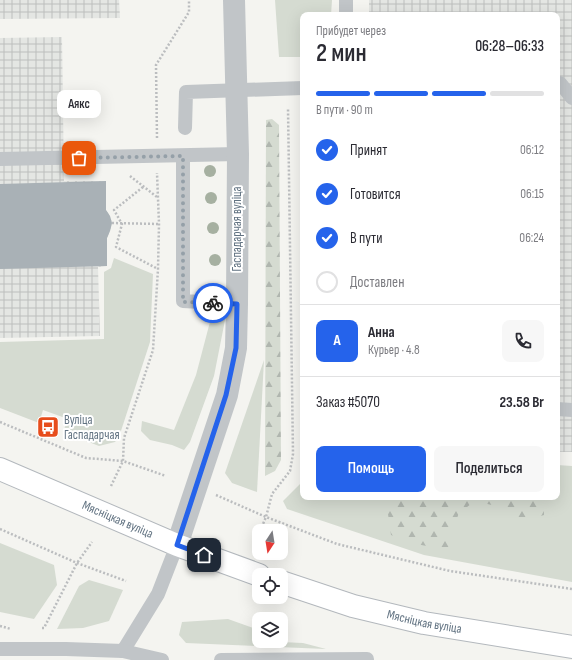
<!DOCTYPE html>
<html lang="ru">
<head>
<meta charset="utf-8">
<style>
  :root { --surface:#fff; --page:#f7f7f7; --text:#2b2b33; --muted:#7c7c81; --line:#e1e1e2; --accent:#2563eb }
  body { margin:0; font-family:"Sofia Sans Condensed",sans-serif; background:var(--page); color:var(--text); height:100vh; display:flex; flex-direction:column; font-size:15px; white-space:nowrap }
  * { box-sizing:border-box; margin:0 }
  p { font-size:13px; color:var(--muted) }
  .icon { flex:none; width:22px; height:22px; fill:none; stroke:currentColor; stroke-width:2; stroke-linecap:round; stroke-linejoin:round }
  .map { position:relative; flex:1; overflow:hidden }
  .drawer { position:absolute; left:300px; top:12px; width:260px; height:488px; display:flex; flex-direction:column; background:var(--surface); border-radius:8px; box-shadow:0 4px 16px #0002 }
  .drawer>* { flex:none }
  .needle { width:26px; rotate:192deg }
  .fabs { position:absolute; left:252px; top:524px; display:grid; gap:8px }
  .fabs a { display:grid; place-items:center; width:36px; height:36px; border-radius:8px; background:var(--surface); box-shadow:0 4px 16px #0002; font-size:20px }
  .pin { position:absolute; display:grid; place-items:center; width:34px; height:34px; color:#fff; margin:-17px; border-radius:8px; box-shadow:0 2px 6px #0006 }
  .courier { position:absolute; display:grid; place-items:center; width:40px; height:40px; margin:-20px; border:3px solid #2563eb; border-radius:50%; background:#fff; color:#222; box-shadow:0 1px 5px #0007 }
  .bubble { position:absolute; height:28px; border-radius:8px; background:var(--surface); box-shadow:0 4px 16px #0002; font-size:13px; font-weight:600; line-height:28px; text-align:center }
  .head em { font-style:normal; font-weight:600 }
  .head div { display:flex; flex-direction:column-reverse }
  .head { display:flex; align-items:center; justify-content:space-between; height:68px; padding:0 16px }
  h1 { font-size:26px; font-weight:600; line-height:30px }
  .bar { display:grid; grid-template-columns:repeat(4,1fr); gap:6px 4px; align-content:center; height:48px; padding:0 16px }
  .bar i { height:5px; border-radius:3px; background:var(--line) }
  .bar .selected { background:var(--accent) }
  .bar p { grid-column:span 4 }
  .line { display:flex; align-items:center; gap:10px; padding:0 16px; border-top:1px solid var(--line) }
  .line div { flex:1 }
  .round { display:grid; place-items:center; flex:none; width:42px; height:42px; border-radius:8px; background:var(--page) }
  ol { padding:0 16px; list-style:none }
  li { display:flex; align-items:center; gap:12px; height:44px }
  li p { margin-inline-start:auto }
  li .icon { padding:4px; border-radius:50%; background:var(--accent); color:#fff; stroke-width:4 }
  li:last-child { color:var(--muted) }
  li i { width:22px; height:22px; border:2px solid var(--line); border-radius:50% }
  .button { display:flex; gap:8px; margin-top:auto; padding:8px 16px }
  .button a { flex:1; height:46px; border-radius:8px; background:var(--accent); color:#fff; font-size:16px; font-weight:600; line-height:46px; text-align:center }
  .button a+a { background:var(--page); color:var(--text) }
  .map>svg:first-child { display:block }
  .industrial { fill:url(#industrial-grid) }
  .green { fill:#d5dbd1 }
  .forest { fill:url(#forest-firs) }
  .building { fill:#a9b1b6 }
  .lines { fill:none; stroke-linecap:round; stroke-linejoin:round }
  .secondary-casing { stroke:#b3b8bd; stroke-width:24 }
  .path { stroke:#bbbdbf; stroke-width:2.5; stroke-dasharray:2 2; stroke-linecap:butt }
  .service { stroke:#c1c5c8; stroke-width:14 }
  .tertiary { stroke:#c1c5c8; stroke-width:22 }
  .secondary { stroke:#fff; stroke-width:22 }
  .tree { fill:#a6b0a1 }
  .done { stroke:#95a0a8; stroke-width:4; stroke-dasharray:0 7.2 }
  .route { stroke:#2563eb; stroke-width:5 }
  .labels { text-anchor:middle; dominant-baseline:central; stroke-width:4; stroke-linejoin:round; paint-order:stroke }
  .street-label { font-size:13px; fill:#627382; stroke:#fff }
  .poi-label { font-size:13px; fill:#627382; stroke:#fff; text-anchor:start }
</style>
</head>
<body>
<div class="map">
<svg width="572" height="660" viewBox="0 0 572 660">
  <defs>
    <pattern id="industrial-grid" width="8" height="8" patternUnits="userSpaceOnUse"><rect width="8" height="8" fill="#e4e6e3"/><path d="M0 4h8M4 0v8" fill="none" stroke="#bcbfbd"/></pattern>
    <pattern id="forest-firs" width="22" height="20" patternUnits="userSpaceOnUse"><rect width="22" height="20" fill="#d5dbd1"/><path d="M5 1l3.5 6h-7zM16 11l3.5 6h-7z" fill="#b0b6af"/></pattern>
  </defs>
  <rect width="100%" height="100%" fill="#f4f4f0"/>
  <g class="industrial">
    <polygon points="0,0 119,0 120,18 0,19"/>
    <polygon points="369,0 572,0 572,452 557,452 557,15 369,15"/>
    <polygon points="62,37 64,181 106,181 106,210 110,216 112,223 110,231 107,238 107,266 98,267 100,336 0,338 0,38"/>
  </g>
  <g class="green">
    <polygon points="275,0 332,0 331,15 303,15 303,57 279,57"/>
    <polygon points="114,258 153,274 150,342 119,437 115,442 99,446 63,432 68,419 43,410 39,423 0,408 0,342 104,339 104,272 111,268"/>
    <polygon points="217,313 226,315 214,376 190,442 184,450 172,445 150,440 141,431 142,421 174,430 196,375 211,318"/>
    <polygon points="264,360 257,492 232,483 225,473"/>
    <polygon points="557,465 572,466 572,582 424,555 287,509 283,501 303,481 303,497 557,497"/>
    <polygon points="0,543 54,565 57,585 34,619 0,612"/>
    <polygon points="89,580 123,590 109,621 83,628 57,629 79,586"/>
    <polygon points="228,619 259,630 259,641 303,643 326,649 186,643 179,635 182,622"/>
  </g>
  <g class="forest">
    <polygon points="272,119 279,125 281,460 275,471 265,476 266,120"/>
    <polygon points="394,497 544,497 544,515 523,521 500,507 475,501 459,513 452,531 448,550 416,544 391,535 387,507"/>
  </g>
  <polygon class="building" points="106,181 106,210 110,216 112,223 110,231 107,238 107,266 0,269 0,184"/>
  <g class="lines">
    <g class="secondary-casing">
      <g id="secondary">
        <path id="s1" d="M0 469 177 545 259 575"/>
        <path id="s2" d="M281 582 353 606 424 623 572 647"/>
      </g>
    </g>
    <g class="path">
      <polyline points="157,138 156,65 189,12 189,0"/>
      <polyline points="130,176 157,197"/>
      <polyline points="143,187 114,210 122,224 116,247 158,269"/>
      <polyline points="112,223 159,224"/>
      <polyline points="0,422 86,458 123,461 166,476"/>
      <polyline points="111,486 123,461 124,438 153,350 158,269 159,224 157,173"/>
      <polyline points="216,495 266,517 337,544 450,571 572,589"/>
      <polyline points="0,529 77,563 126,581"/>
      <polyline points="260,531 266,517 272,494 290,471 293,454 288,108"/>
      <polyline points="255,544 259,535"/>
      <polyline points="0,626 11,629"/>
      <polyline points="42,628 44,628 77,563 92,542"/>
    </g>
    <g class="service">
      <polyline points="346,0 346,15"/>
      <polyline points="557,83 560,83 572,98"/>
      <polyline points="185,128 186,92 303,88"/>
      <polyline points="183,156 183,301 237,304"/>
      <polyline points="0,159 238,154"/>
      <polyline points="557,409 572,410"/>
      <polyline points="0,649 66,649 123,651 158,594 177,545"/>
      <polyline points="123,651 162,660"/>
      <polyline points="221,660 367,659"/>
    </g>
    <polyline class="tertiary" points="177,545 227,395 236,348 237,304 238,154 234,0"/>
    <use href="#secondary" class="secondary"/>
  </g>
  <g class="tree">
    <circle cx="210" cy="171" r="6"/>
    <circle cx="211" cy="198" r="6"/>
    <circle cx="213" cy="228" r="6"/>
    <circle cx="215" cy="260" r="6"/>
  </g>
  <g class="lines">
    <polyline class="done" points="79,158 183,156 183,302 213,303"/>
    <polyline class="route" points="204,555 177,545 226,395 236,348 237,304 213,303"/>
  </g>
  <defs>
    <g id="bus-square" transform="scale(1.15)"><rect x="-9" y="-9" width="18" height="18" rx="4" fill="#e74d1c" stroke="#fff"/><path d="M-5-6H5V4H4V6H2V4H-2V6H-4V4H-5ZM-3.5-4V0h7V-4ZM-3.5 1.2v1.5H-2V1.2ZM2 1.2v1.5H3.5V1.2Z" fill="#fff"/></g>
  </defs>
  <g fill-rule="evenodd">
    <use href="#bus-square" x="48" y="427"/>
  </g>
  <g class="labels">
    <g class="street-label">
      <text transform="translate(237 229) rotate(-90)">Гаспадарчая вуліца</text>
      <text stroke="none"><textPath href="#s1" startOffset="128">Мясніцкая вуліца</textPath></text>
      <text stroke="none"><textPath href="#s2" startOffset="149">Мясніцкая вуліца</textPath></text>
    </g>
    <g class="poi-label">
      <text x="64" y="420">Вуліца<tspan x="64" dy="15">Гаспадарчая</tspan></text>
    </g>
  </g>
</svg>
<div class="fabs">
<a><svg class="needle" viewBox="-14 -14 28 28"><path d="M0-13l5 13h-10z" fill="#e53935"/><path d="M0 13l5-13h-10z" fill="#7c7c81"/></svg></a>
<a><svg class="icon" aria-label="locate" viewBox="0 0 24 24"><circle cx="12" cy="12" r="6"/><path d="M12 2v4M12 18v4M2 12h4M18 12h4"/></svg></a>
<a><svg class="icon" aria-label="layers" viewBox="0 0 24 24"><path d="M12 4l9 5-9 5-9-5zM3 14l9 5 9-5"/></svg></a>
</div>
<div class="pin" style="left:79px;top:158px;background:#ea580c"><svg class="icon" aria-label="bag" viewBox="0 0 24 24"><path d="M5 8h14l-1 12H6zM9 8a3 3 0 0 1 6 0"/></svg></div>
<div class="pin" style="left:204px;top:555px;background:#1f2937"><svg class="icon" aria-label="home" viewBox="0 0 24 24"><path d="M3 11l9-7 9 7M6 9v11h12V9"/></svg></div>
<div class="courier" style="left:213px;top:303px"><svg class="icon" aria-label="bike" viewBox="0 0 24 24"><circle cx="6" cy="16" r="4"/><circle cx="18" cy="16" r="4"/><path d="M6 16l4-8h5l3 8M10 8l3 8H6M13 5h3"/></svg></div>
<div class="bubble" style="left:57px;top:90px;width:44px">Аякс</div>
<section class="drawer">
<div class="head"><div><h1>2 мин</h1><p>Прибудет через</p></div><em>06:28–06:33</em></div>
<div class="bar"><i class="selected"></i><i class="selected"></i><i class="selected"></i><i></i><p>В пути · 90 m</p></div>
<ol>
<li><svg class="icon" aria-label="check" viewBox="0 0 24 24"><path d="M5 12l5 5 9-10"/></svg>Принят<p>06:12</p></li>
<li><svg class="icon" aria-label="check" viewBox="0 0 24 24"><path d="M5 12l5 5 9-10"/></svg>Готовится<p>06:15</p></li>
<li><svg class="icon" aria-label="check" viewBox="0 0 24 24"><path d="M5 12l5 5 9-10"/></svg>В пути<p>06:24</p></li>
<li><i></i>Доставлен</li>
</ol>
<div class="line" style="height:72px"><b class="round" style="background:var(--accent);color:#fff">А</b><div><b>Анна</b><p>Курьер · 4.8</p></div><a class="round"><svg class="icon" aria-label="phone" viewBox="0 0 24 24"><path d="M5 4h4l2 5-3 2q2 4 5 5l2-3 5 2v4C11 20 4 13 5 4z"/></svg></a></div>
<div class="line" style="height:52px"><div>Заказ #5070</div><b>23.58 Br</b></div>
<div class="button"><a>Помощь</a><a>Поделиться</a></div>
</section>
</div>
</body>
</html>
